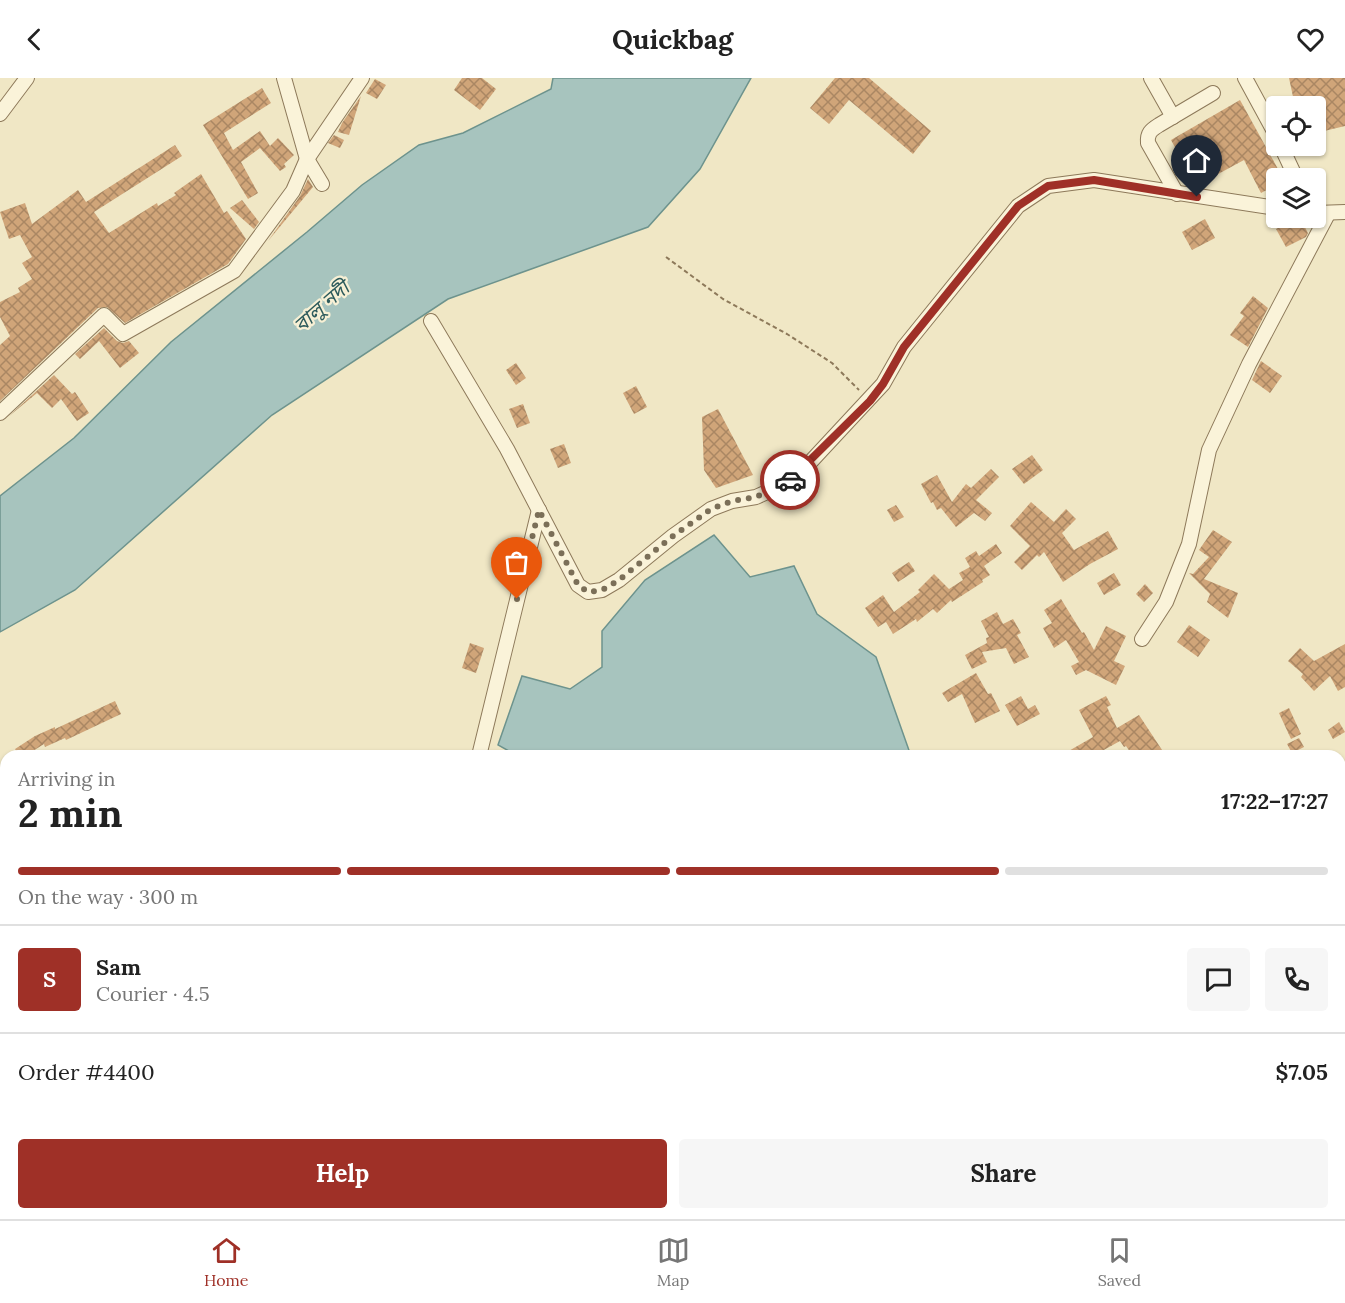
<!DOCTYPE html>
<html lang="en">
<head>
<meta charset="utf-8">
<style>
  :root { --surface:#fff; --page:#f6f6f6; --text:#222; --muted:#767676; --line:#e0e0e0; --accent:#9f3027 }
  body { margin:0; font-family:Lora,"Noto Sans Bengali",serif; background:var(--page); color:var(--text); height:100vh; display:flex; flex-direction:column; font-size:22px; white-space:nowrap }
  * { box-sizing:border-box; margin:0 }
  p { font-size:20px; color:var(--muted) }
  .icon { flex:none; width:33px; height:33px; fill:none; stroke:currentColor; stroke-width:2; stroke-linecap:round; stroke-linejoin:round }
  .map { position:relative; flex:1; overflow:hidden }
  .details { position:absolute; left:0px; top:672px; width:1346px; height:470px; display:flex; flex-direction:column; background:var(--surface); border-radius:18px 18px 0 0; box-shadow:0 2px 4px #0004 }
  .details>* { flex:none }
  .controls { position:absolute; left:1266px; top:18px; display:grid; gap:12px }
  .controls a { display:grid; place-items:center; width:60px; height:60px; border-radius:6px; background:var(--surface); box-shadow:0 2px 4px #0004; font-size:30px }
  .pin { position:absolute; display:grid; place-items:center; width:51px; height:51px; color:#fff; margin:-62px -26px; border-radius:50% 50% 50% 0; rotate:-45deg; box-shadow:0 0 6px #0007 }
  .pin .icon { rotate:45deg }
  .courier { position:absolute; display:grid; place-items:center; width:60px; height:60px; margin:-30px; border:4px solid #9f3027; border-radius:50%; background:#fff; color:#222; box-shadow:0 2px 8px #0007 }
  .summary em { font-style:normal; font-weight:700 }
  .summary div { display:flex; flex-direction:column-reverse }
  .summary { display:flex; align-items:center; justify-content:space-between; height:102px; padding:0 18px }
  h1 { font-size:39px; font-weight:700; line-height:45px }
  .bar { display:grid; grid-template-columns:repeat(4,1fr); gap:9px 6px; align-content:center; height:72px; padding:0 18px }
  .bar i { height:8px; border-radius:4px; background:var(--line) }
  .bar .current { background:var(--accent) }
  .bar p { grid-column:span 4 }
  .line { display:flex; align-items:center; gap:15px; padding:0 18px; border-top:2px solid var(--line) }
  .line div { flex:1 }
  .round { display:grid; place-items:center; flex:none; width:63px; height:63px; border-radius:6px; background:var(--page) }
  .primary-button { display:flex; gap:12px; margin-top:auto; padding:12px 18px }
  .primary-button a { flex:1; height:69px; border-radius:6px; background:var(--accent); color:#fff; font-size:24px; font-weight:700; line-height:69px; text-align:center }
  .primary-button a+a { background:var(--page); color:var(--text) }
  header { display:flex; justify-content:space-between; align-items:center; height:78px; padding:0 18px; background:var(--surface); font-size:27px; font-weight:700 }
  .menu { display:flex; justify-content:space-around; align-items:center; height:84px; border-top:2px solid var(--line); background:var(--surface); font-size:16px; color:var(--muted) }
  .menu a { display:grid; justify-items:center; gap:3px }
  .menu .current { color:var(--accent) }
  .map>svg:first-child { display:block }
  .water { fill:#a7c4be; stroke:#6d938d; stroke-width:1.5 }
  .building { fill:url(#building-cross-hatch) }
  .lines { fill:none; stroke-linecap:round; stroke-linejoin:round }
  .minor-casing { stroke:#8d795a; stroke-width:16 }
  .path { stroke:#8d795a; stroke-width:2; stroke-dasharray:4.5 3; stroke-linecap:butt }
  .minor { stroke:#faf3d9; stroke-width:14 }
  .done { stroke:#7b6f58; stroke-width:6; stroke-dasharray:0 10.8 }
  .route { stroke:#9f3027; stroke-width:8 }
  .labels { text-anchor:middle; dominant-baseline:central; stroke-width:4.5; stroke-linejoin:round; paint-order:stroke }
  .water-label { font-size:20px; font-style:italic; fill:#2d5b5c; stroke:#f7f0d5 }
</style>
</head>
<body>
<header><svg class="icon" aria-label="back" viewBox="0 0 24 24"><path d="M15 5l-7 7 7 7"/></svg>Quickbag<svg class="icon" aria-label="heart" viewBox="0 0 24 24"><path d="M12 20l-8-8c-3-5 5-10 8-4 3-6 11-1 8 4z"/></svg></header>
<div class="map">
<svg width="1345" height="1141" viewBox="0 0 1345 1141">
  <defs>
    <pattern id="building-cross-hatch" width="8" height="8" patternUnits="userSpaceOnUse" patternTransform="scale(1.5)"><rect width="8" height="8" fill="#d0a579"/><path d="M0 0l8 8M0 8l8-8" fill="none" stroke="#aa8763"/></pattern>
  </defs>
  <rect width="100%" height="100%" fill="#f0e7c5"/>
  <g class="water">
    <polygon points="553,0 751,0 700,91 648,149 448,221 272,337 75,512 0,554 0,418 74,360 171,264 307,154 362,107 419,67 463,55 551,11"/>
    <polygon points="714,457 750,499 794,488 817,536 876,579 911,678 518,678 498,667 522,598 570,611 602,589 602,553 645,502"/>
    <polygon points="1345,784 1345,897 1340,890 1340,787"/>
    <polygon points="6,909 6,1006 0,1005 0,910"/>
    <polygon points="191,1136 320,1136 323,1141 194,1141"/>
  </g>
  <g class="building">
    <polygon points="462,0 482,0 496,11 480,32 454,12"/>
    <polygon points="835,0 869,0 931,53 913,76 849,22 829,46 810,30"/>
    <polygon points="1289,0 1345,0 1345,48 1316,55 1316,28 1295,28"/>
    <polygon points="375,1 386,7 377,21 366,15"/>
    <polygon points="262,10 271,25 224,55 233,72 260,53 270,68 278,60 294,77 284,86 286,89 280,93 260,70 241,84 258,115 248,121 203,47"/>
    <polygon points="361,18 349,57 338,54 342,45"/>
    <polygon points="1240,22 1283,100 1276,100 1276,107 1261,115 1244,82 1196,108 1171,62"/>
    <polygon points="334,57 344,62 340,70 328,65"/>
    <polygon points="175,67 182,78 94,134 109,155 157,125 158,128 176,117 174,115 201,96 224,135 227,133 246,161 228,186 125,245 107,229 98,230 0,323 0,267 10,258 0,239 0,224 20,214 18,210 32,201 22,185 32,179 20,157 9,161 0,134 25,125 32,146 78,112 86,124"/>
    <polygon points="308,101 313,109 268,163 300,118"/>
    <polygon points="242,122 259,144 254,151 230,130"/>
    <polygon points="1297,140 1300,140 1308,155 1306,159 1286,169 1276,151"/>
    <polygon points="1205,141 1215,160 1192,172 1182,154"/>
    <polygon points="1253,218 1268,230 1248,269 1230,257 1244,238 1240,235"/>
    <polygon points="104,250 117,263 123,265 129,263 139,275 120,290 99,263 80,281 75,276"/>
    <polygon points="1261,283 1282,298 1270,315 1252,302"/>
    <polygon points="516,285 526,300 516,307 506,292"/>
    <polygon points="54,297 72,316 75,314 89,335 77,343 61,321 52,330 37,315 8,339"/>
    <polygon points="636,308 647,329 634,336 623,315"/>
    <polygon points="523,326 530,345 517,350 509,331"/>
    <polygon points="718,331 753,397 716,410 704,392 702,339"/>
    <polygon points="564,366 571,385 558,390 550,371"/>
    <polygon points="1032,377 1043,392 1024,406 1012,391"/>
    <polygon points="991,391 999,399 976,422 992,435 985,443 974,435 956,449 941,430 937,432 933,424 931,425 921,406 937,397 952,424 966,406 971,410"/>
    <polygon points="1031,424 1054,444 1066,431 1076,441 1062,455 1074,472 1108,453 1118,471 1090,486 1063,504 1044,474 1039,479 1037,477 1022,492 1014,484 1030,468 1010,448"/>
    <polygon points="896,427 904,439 894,444 887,432"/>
    <polygon points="1213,452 1232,464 1204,501 1238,515 1228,540 1207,524 1210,516 1189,495 1193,496 1209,479 1199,472"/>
    <polygon points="996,466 1002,475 984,488 990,497 982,502 983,504 952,524 951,522 937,535 933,531 917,544 916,541 893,556 886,544 878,549 865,530 883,517 894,534 920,514 918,512 934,496 949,511 963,502 959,495 970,489 965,480 976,473 979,478"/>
    <polygon points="909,484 915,493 898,504 892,495"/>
    <polygon points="1114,495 1121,507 1104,517 1097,505"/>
    <polygon points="1145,506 1153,515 1144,524 1136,516"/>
    <polygon points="1061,521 1082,555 1084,554 1094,572 1106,548 1126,558 1114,583 1125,588 1116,607 1086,592 1076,597 1071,588 1079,584 1066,562 1054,570 1043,550 1052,545 1044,532"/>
    <polygon points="997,534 1003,546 1013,541 1021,555 1017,557 1029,579 1014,586 1006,570 982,574 987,584 972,591 965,577 987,565 986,560 989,559 981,543"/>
    <polygon points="1189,547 1210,562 1198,579 1177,564"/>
    <polygon points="470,565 484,570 476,595 462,590"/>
    <polygon points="1345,566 1345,609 1338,613 1330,598 1314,613 1301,599 1303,596 1288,583 1300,570 1314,583"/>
    <polygon points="976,595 988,616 991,615 1000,633 975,645 962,616 948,624 942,615"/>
    <polygon points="1021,618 1028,631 1035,627 1040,636 1017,648 1005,627"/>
    <polygon points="1106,618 1111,627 1107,629 1117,650 1139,637 1166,678 1133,678 1126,668 1124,669 1120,663 1093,678 1060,678 1093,659 1079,632"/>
    <polygon points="115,623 121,636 66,662 65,660 45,669 44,666 25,678 19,678 15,671 35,658 55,649 55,651"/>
    <polygon points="1289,630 1301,656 1291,661 1279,635"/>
    <polygon points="1339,644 1345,654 1333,661 1328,652"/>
    <polygon points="1299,660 1304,669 1292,675 1287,666"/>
  </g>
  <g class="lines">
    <g class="minor-casing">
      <g id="minor">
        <polyline points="284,0 307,81 322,106"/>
        <polyline points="1151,0 1173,39"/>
        <polyline points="1245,0 1276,57"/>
        <polyline points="0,36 27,0"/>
        <polyline points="1281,68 1296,100"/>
        <path d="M1177 116 1148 65C1147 55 1151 52 1159 47L1213 15"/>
        <polyline points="1316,135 1345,134"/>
        <polyline points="431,243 507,371 578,507 588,514 602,512 619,502 673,458 711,431 732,423 756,419 787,405 803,392 883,306 904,269 1018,128 1048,108 1094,102 1276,130"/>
        <polyline points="0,335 104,237 123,256 234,193 293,113 307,81 362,0"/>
        <polyline points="1142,561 1166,524 1189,466 1209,372 1249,286 1328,136"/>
        <polyline points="479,678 539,432"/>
        <polyline points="1340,768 1345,765"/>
        <polyline points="0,1047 6,1047"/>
        <polyline points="0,1098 6,1111"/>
        <polyline points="18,1136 21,1141"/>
        <polyline points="148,1136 150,1141"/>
        <polyline points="495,1136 497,1141"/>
        <polyline points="667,1141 674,1136"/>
        <polyline points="743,1141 750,1136"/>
        <polyline points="900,1141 904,1136"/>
      </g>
    </g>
    <polyline class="path" points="666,179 723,221 787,256 832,285 859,312"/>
    <use href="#minor" class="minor"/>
  </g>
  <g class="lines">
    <polyline class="done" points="517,521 539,432 578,507 588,514 602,512 619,502 673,458 711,431 732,423 756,419 790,402"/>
    <polyline class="route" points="790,402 870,323 883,306 904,269 1018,128 1048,108 1094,102 1197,119"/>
  </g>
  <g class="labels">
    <g class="water-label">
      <text transform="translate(321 228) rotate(-41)">বালু নদী</text>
    </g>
  </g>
</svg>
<div class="controls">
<a><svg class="icon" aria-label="locate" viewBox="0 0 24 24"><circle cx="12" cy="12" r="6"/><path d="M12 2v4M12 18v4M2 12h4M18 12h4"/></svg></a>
<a><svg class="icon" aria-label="layers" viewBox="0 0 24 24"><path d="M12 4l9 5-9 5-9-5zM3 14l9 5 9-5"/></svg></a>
</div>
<div class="pin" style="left:517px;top:521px;background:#ea580c"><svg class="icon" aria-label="bag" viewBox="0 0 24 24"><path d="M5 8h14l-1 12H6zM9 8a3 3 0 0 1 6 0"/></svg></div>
<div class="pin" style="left:1197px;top:119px;background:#1f2937"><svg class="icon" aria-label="home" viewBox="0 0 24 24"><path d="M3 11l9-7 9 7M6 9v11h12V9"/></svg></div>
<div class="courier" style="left:790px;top:402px"><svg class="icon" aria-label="car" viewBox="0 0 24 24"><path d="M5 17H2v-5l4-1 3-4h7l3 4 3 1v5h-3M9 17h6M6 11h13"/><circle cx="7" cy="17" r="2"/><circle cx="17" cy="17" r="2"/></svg></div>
<section class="details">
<div class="summary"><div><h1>2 min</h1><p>Arriving in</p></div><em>17:22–17:27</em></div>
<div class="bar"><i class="current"></i><i class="current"></i><i class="current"></i><i></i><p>On the way · 300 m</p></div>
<div class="line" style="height:108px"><b class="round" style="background:var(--accent);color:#fff">S</b><div><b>Sam</b><p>Courier · 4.5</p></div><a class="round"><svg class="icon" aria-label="chat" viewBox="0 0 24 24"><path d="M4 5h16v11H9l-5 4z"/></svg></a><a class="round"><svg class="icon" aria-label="phone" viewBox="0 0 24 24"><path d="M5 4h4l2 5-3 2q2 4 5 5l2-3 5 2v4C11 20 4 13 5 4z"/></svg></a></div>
<div class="line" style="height:78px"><div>Order #4400</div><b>$7.05</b></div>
<div class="primary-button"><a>Help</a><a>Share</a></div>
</section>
</div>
<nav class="menu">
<a class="current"><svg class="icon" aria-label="home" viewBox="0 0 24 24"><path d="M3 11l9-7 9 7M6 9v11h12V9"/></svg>Home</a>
<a><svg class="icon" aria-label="map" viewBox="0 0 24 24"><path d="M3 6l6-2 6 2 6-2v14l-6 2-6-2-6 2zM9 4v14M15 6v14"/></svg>Map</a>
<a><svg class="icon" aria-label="saved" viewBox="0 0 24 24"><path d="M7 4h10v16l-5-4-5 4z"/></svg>Saved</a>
</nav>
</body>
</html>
